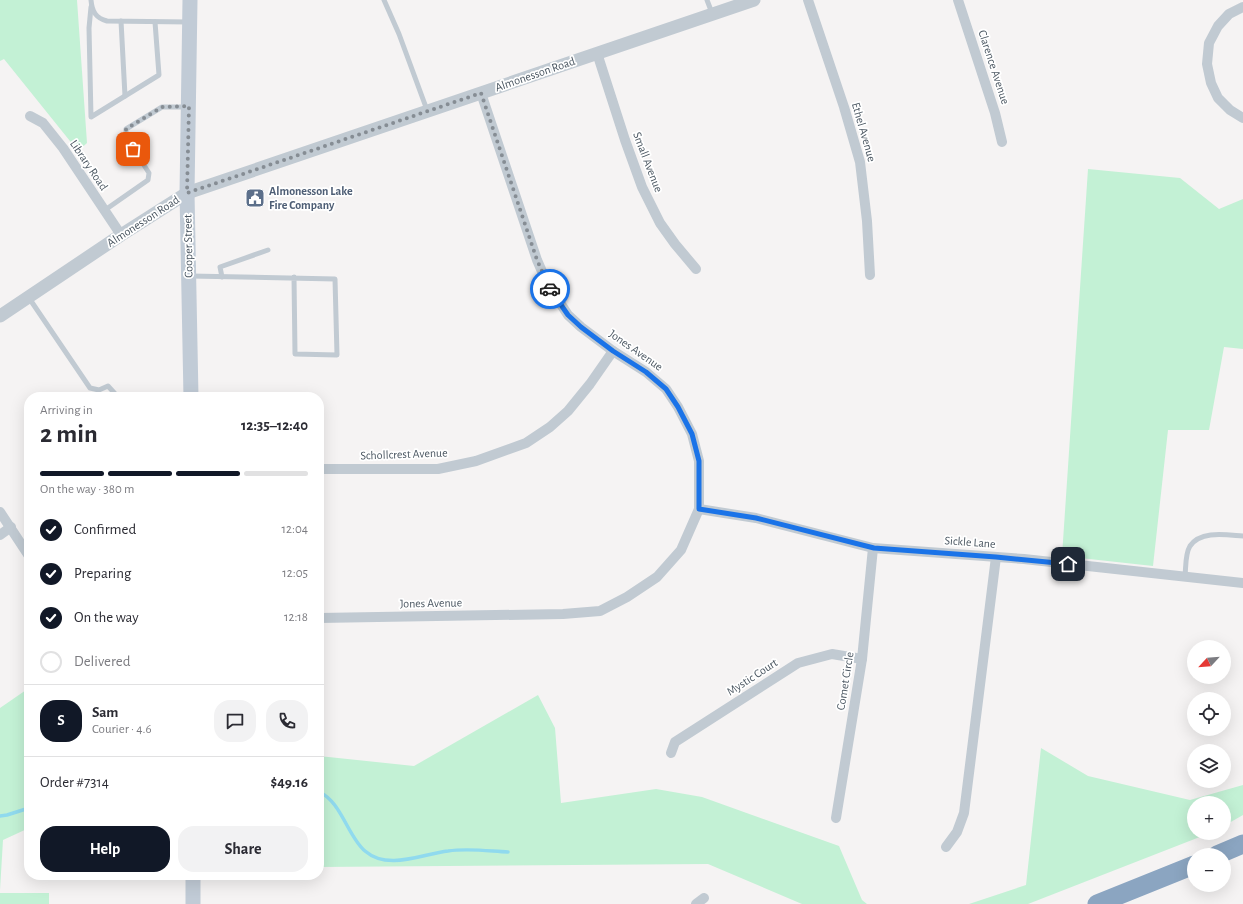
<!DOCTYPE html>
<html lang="en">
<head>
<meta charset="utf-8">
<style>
  :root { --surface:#fff; --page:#f2f2f3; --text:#2b2b33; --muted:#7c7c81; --line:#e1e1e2; --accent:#111827 }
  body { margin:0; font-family:"Alegreya Sans",sans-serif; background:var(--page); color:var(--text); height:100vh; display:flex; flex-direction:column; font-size:15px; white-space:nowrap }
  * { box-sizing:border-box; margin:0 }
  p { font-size:13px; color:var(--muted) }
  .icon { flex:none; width:22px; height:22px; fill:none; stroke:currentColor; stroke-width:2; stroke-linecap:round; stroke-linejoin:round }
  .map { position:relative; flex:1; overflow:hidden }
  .details { position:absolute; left:24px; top:392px; width:300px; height:488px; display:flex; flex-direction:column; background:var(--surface); border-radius:16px; box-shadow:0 4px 16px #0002 }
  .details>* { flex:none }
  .needle { width:26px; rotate:244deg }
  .fabs { position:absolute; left:1187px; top:640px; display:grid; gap:8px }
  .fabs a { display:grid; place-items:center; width:44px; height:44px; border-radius:50%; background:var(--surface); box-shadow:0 4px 16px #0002; font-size:20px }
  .pin { position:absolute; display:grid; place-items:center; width:34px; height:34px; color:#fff; margin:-17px; border-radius:8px; box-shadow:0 2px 6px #0006 }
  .courier { position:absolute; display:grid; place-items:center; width:40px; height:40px; margin:-20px; border:3px solid #1a73e8; border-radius:50%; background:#fff; color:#222; box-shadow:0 1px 5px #0007 }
  .overview em { font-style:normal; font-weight:600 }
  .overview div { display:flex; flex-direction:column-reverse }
  .overview { display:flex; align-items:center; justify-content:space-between; height:68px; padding:0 16px }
  h1 { font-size:26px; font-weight:600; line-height:30px }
  .bar { display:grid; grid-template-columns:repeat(4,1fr); gap:6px 4px; align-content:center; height:48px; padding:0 16px }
  .bar i { height:5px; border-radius:3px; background:var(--line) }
  .bar .current { background:var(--accent) }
  .bar p { grid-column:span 4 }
  .line { display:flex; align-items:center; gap:10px; padding:0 16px; border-top:1px solid var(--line) }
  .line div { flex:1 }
  .round { display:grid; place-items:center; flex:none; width:42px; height:42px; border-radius:16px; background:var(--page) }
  ol { padding:0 16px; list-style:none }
  li { display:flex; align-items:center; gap:12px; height:44px }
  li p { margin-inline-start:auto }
  li .icon { padding:4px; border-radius:50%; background:var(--accent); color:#fff; stroke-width:4 }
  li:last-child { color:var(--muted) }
  li i { width:22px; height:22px; border:2px solid var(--line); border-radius:50% }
  .cta { display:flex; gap:8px; margin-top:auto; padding:8px 16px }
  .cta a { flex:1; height:46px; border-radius:16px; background:var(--accent); color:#fff; font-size:16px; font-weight:600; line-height:46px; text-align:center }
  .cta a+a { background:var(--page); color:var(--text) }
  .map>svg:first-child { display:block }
  .green { fill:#c3f1d5 }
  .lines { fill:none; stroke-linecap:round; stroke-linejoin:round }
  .stream { stroke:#90daee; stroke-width:3.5 }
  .service { stroke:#c1cad2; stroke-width:5 }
  .minor { stroke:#c1cad2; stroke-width:10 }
  .tertiary { stroke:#c1cad2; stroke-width:13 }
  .secondary { stroke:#c1cbd6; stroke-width:15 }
  .motorway { stroke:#8ba5c1; stroke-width:19 }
  .done { stroke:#868d94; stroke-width:4; stroke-dasharray:0 7.2 }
  .route { stroke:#1a73e8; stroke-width:5 }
  .labels { text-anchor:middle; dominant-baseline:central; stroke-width:3.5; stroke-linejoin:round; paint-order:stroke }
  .street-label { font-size:12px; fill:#4a5661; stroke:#fff }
  .service-label { font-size:12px; font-weight:bold; fill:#4e5e75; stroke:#fff; text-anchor:start }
</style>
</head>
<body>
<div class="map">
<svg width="1243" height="904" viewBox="0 0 1243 904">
  <rect width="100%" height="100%" fill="#f5f3f3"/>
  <g class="green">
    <polygon points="0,0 77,0 87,143 78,151 4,59 0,61"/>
    <polygon points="1088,169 1180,178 1219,209 1243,199 1243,349 1224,347 1209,430 1168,430 1153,566 1062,556"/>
    <polygon points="29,688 29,828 3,840 0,890 0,708"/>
    <polygon points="538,695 555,728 561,803 656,789 702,797 839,846 862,900 867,904 802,904 708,864 319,867 319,756 414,766"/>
    <polygon points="1041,748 1088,776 1190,800 1243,785 1243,815 1229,823 1228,825 1224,827 1224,803 1194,803 1194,833 1210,833 1028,904 969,904 1026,885"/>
    <rect x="0" y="893" width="49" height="11"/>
  </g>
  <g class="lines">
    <g class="stream">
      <path d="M319 792C341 801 348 837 365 851 388 871 422 854 448 851 468 848 488 851 508 852"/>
      <polyline points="0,816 7,815 29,808"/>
    </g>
    <g class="service">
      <path d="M91 0C92 12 96 18 107 21L189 22"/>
      <polyline points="384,0 399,34 427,110"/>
      <polyline points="707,0 712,13"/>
      <polyline points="91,7 89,28 91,117 159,75 155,22"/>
      <polyline points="121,21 125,96"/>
      <polyline points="105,210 148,180 149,173 126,137 126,129 162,107 187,107"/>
      <polyline points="190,276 335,279 337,355 295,354 294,277"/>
      <polyline points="222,277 220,267 268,250"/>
      <polyline points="29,298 90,388 99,390 108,386 118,397"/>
      <path d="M1185 576C1186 567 1185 554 1190 546 1201 530 1227 535 1243 536"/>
    </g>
    <g class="minor">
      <polyline points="808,0 844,107 860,162 867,221 870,275"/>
      <polyline points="958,0 995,113 1002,142"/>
      <polyline points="1243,7 1229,14 1218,26 1209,43 1207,64 1211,83 1218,98 1230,110 1243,118"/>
      <polyline points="597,53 625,140 642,187 660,223 675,244 696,269"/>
      <polyline points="30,116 43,123 63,148 121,235"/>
      <polyline points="319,469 438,469 476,461 526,443 550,427 568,411 590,384 613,351"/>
      <polyline points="699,509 756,518 873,548 1024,559 1243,583"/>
      <polyline points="0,512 29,556"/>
      <polyline points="0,535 11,527"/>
      <polyline points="319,618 563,614 600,611 627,597 657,577 681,550 699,509 699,461 692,434 678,407 666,389 646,372 613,351 581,327 568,315 547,283 537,260 481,93"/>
      <polyline points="671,753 675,742 798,663 832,654 862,659"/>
      <polyline points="836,818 862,659 873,548"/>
      <polyline points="946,847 957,832 964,813 996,557"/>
      <polyline points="696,904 704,898"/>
    </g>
    <polyline class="tertiary" points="0,316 121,235 187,193 754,0"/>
    <g class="secondary">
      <polyline points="190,0 187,193 191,397"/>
      <polyline points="193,875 193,904"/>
    </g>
    <g class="motorway">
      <polyline points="1217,855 1243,844"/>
      <polyline points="1097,904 1194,865"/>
    </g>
  </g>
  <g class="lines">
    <polyline class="done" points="133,149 126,138 126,129 162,107 189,106 187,193 481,93 537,260 550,289"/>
    <polyline class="route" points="550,289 568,315 581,327 613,351 646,372 666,389 678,407 692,434 699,461 699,509 756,518 874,548 996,557 1068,564"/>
  </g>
  <defs>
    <g id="civic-square" transform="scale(1)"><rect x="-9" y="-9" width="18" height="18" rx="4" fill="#5c6f8a" stroke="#fff"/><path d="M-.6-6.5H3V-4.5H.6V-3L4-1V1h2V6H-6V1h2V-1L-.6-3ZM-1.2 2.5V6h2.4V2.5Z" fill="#fff"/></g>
  </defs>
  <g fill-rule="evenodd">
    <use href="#civic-square" x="255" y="198"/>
  </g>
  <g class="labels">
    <g class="street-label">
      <text transform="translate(994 67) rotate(72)">Clarence Avenue</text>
      <text transform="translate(535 74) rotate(-19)">Almonesson Road</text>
      <text transform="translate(864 132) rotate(74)">Ethel Avenue</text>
      <text transform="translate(648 162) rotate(69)">Small Avenue</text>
      <text transform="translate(89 165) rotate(56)">Library Road</text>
      <text transform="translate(143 221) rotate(-33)">Almonesson Road</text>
      <text transform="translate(188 246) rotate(-91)">Cooper Street</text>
      <text transform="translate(636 350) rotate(35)">Jones Avenue</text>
      <text transform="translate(404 454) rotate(-2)">Schollcrest Avenue</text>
      <text transform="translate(970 542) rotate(4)">Sickle Lane</text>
      <text transform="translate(431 603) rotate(-1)">Jones Avenue</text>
      <text transform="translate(752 677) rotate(-33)">Mystic Court</text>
      <text transform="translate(845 681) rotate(-81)">Comet Circle</text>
    </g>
    <g class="service-label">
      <text x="269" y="191">Almonesson Lake<tspan x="269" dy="14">Fire Company</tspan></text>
    </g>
  </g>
</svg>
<div class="fabs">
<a><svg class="needle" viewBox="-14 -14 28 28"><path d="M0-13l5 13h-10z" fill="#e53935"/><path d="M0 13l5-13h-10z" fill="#7c7c81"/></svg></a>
<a><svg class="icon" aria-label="locate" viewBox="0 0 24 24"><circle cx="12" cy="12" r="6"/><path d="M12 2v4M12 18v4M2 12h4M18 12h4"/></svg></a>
<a><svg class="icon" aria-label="layers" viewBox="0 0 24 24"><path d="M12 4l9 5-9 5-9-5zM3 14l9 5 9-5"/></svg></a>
<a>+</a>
<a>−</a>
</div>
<div class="pin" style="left:133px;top:149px;background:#ea580c"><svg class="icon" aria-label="bag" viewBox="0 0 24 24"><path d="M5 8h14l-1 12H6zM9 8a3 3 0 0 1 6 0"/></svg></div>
<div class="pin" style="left:1068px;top:564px;background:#1f2937"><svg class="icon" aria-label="home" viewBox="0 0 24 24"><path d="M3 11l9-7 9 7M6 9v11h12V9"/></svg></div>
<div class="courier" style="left:550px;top:289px"><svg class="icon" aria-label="car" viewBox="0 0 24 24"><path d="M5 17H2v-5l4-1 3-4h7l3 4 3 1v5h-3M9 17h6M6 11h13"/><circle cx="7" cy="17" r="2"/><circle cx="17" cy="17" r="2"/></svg></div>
<section class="details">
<div class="overview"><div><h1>2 min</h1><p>Arriving in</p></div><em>12:35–12:40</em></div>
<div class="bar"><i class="current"></i><i class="current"></i><i class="current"></i><i></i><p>On the way · 380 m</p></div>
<ol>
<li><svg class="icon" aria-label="check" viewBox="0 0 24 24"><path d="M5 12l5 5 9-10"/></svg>Confirmed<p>12:04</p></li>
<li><svg class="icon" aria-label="check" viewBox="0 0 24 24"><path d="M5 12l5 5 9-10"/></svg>Preparing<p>12:05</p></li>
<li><svg class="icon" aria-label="check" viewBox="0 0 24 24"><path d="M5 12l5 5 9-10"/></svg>On the way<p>12:18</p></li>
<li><i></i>Delivered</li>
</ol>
<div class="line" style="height:72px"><b class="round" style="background:var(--accent);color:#fff">S</b><div><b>Sam</b><p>Courier · 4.6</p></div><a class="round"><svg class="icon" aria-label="chat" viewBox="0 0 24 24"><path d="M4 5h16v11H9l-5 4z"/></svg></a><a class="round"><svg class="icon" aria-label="phone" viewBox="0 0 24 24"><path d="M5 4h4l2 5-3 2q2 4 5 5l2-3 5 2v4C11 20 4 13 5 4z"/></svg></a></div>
<div class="line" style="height:52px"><div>Order #7314</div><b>$49.16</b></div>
<div class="cta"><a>Help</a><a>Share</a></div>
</section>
</div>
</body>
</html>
